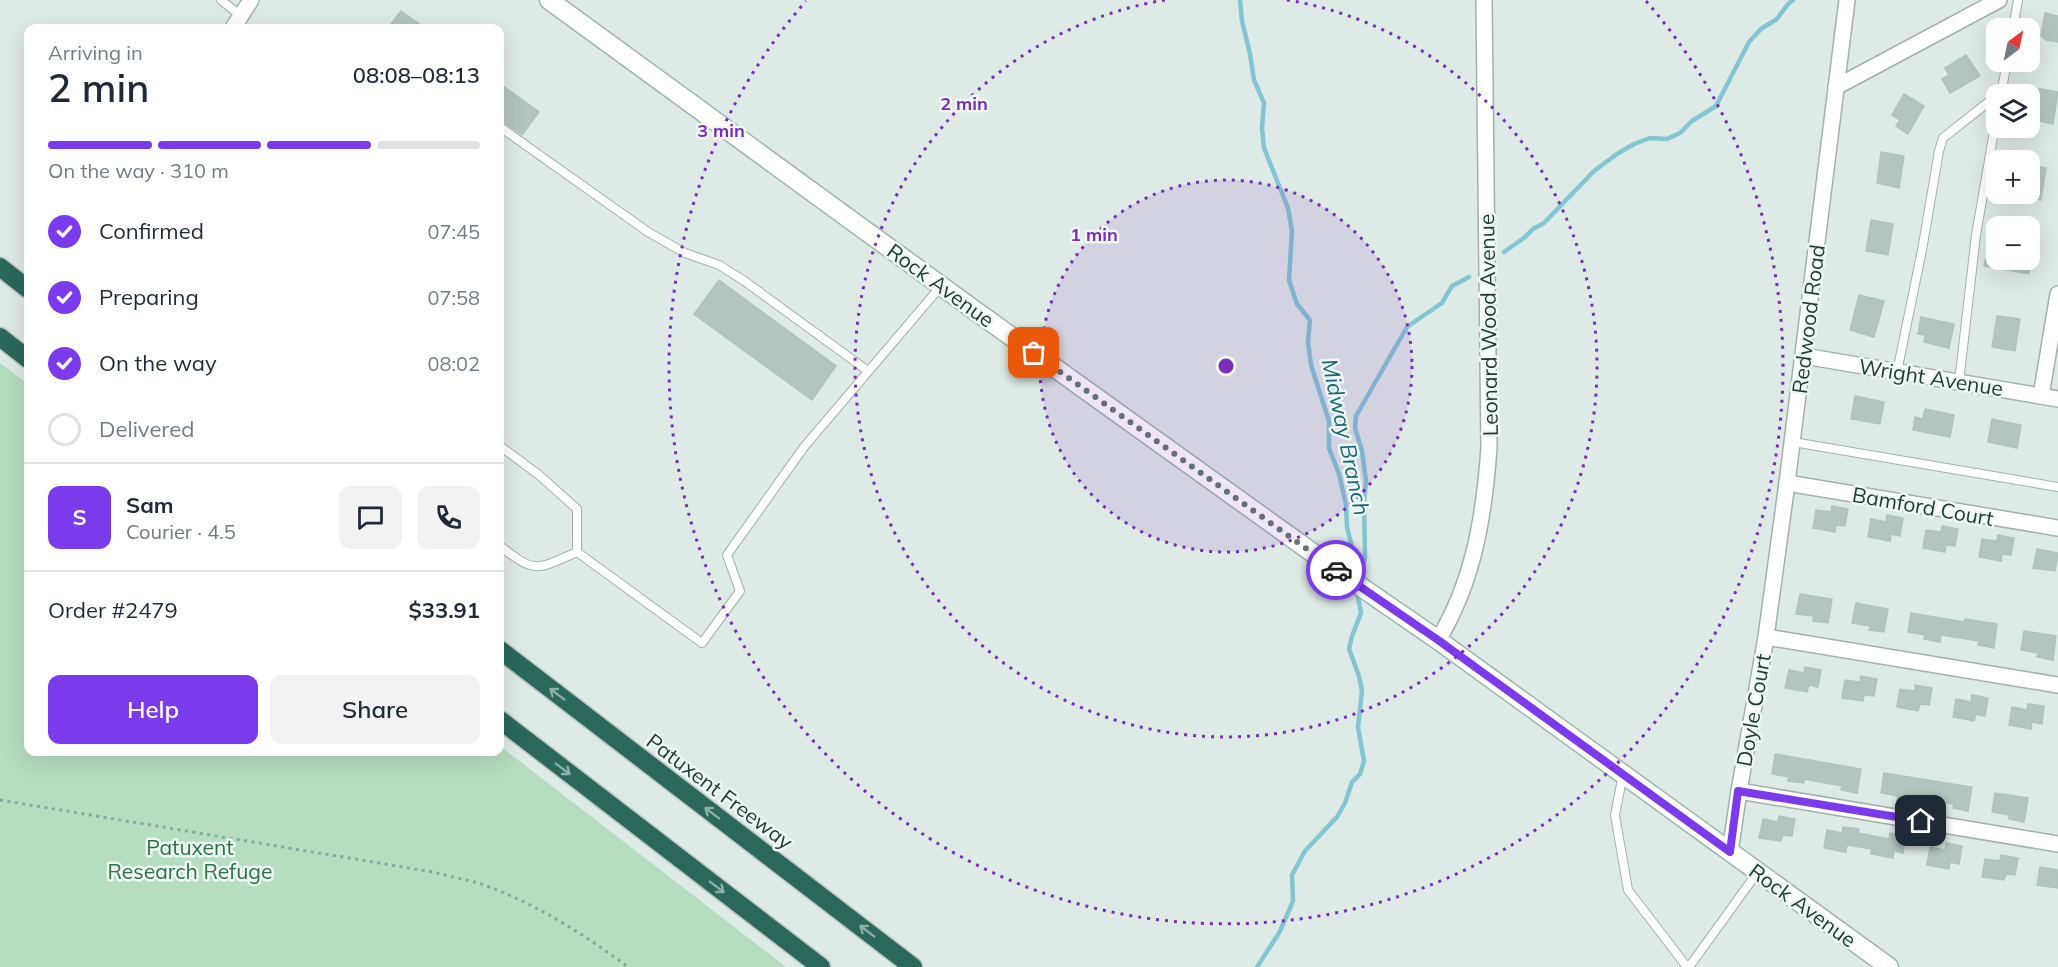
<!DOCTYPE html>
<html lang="en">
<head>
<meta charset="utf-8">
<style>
  :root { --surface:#fff; --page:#f2f2f3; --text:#1f2937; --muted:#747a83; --line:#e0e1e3; --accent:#7c3aed }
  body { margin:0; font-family:Mulish,sans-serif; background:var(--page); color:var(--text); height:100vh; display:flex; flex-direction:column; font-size:22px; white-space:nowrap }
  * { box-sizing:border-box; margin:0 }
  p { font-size:20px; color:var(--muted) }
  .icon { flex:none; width:33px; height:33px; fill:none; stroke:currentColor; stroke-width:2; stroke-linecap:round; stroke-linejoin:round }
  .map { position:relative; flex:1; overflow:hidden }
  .sheet { position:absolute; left:24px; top:24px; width:480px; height:732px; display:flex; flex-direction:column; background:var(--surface); border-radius:12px; box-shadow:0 6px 24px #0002 }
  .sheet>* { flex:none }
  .needle { width:39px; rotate:33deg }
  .tools { position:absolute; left:1986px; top:18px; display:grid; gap:12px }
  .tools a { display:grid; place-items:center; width:54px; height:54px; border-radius:12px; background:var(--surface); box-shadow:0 6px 24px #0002; font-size:30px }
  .pin { position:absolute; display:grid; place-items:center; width:51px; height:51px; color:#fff; margin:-26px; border-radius:12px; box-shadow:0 3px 9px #0006 }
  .courier { position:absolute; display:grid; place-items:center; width:60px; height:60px; margin:-30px; border:4px solid #7c3aed; border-radius:50%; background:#fff; color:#222; box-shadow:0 2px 8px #0007 }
  .overview em { font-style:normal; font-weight:600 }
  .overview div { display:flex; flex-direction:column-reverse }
  .overview { display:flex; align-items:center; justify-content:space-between; height:102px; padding:0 24px }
  h1 { font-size:39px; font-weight:600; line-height:45px }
  .bar { display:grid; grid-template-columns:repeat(4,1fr); gap:9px 6px; align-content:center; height:72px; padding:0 24px }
  .bar i { height:8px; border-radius:4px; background:var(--line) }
  .bar .active { background:var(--accent) }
  .bar p { grid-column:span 4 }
  .line { display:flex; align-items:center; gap:15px; padding:0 24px; border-top:2px solid var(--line) }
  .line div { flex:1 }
  .round { display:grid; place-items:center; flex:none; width:63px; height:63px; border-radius:12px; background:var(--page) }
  ol { padding:0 24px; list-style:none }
  li { display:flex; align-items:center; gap:18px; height:66px }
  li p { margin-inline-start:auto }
  li .icon { padding:6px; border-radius:50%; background:var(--accent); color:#fff; stroke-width:4 }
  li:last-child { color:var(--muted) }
  li i { width:33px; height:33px; border:3px solid var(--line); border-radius:50% }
  .action { display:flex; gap:12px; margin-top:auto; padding:12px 24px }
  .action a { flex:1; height:69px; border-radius:12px; background:var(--accent); color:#fff; font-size:24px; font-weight:600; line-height:69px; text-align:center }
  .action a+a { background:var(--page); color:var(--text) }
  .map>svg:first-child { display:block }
  .green { fill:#b5ddc0 }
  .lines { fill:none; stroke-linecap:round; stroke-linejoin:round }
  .stream { stroke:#82c6d3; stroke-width:4.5 }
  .building { fill:#b3c5be; stroke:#b0c4bc; stroke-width:1.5 }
  .lane-casing { stroke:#a1b2ac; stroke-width:10 }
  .street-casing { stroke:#a1b2ac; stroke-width:18 }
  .secondary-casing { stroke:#9db6ad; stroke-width:21 }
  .highway-casing { stroke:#bcc4c2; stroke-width:21 }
  .path { stroke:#7dafa0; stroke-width:3; stroke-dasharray:3 4.5; stroke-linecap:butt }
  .lane { stroke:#fff; stroke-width:8 }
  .street { stroke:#fff; stroke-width:15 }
  .secondary { stroke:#fff; stroke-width:18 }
  .highway { stroke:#29685b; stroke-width:18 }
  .oneway { stroke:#8cb0a7 }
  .done { stroke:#627871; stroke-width:6; stroke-dasharray:0 10.8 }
  .route { stroke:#7c3aed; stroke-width:8 }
  .ring { fill:none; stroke:#7b2cbf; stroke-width:3; stroke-dasharray:3 6 }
  .labels { text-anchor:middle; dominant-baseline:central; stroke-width:5; stroke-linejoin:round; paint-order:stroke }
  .street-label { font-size:21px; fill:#1f3a33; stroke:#eef7f3 }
  .park-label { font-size:21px; fill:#277345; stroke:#eef7f3 }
  .water-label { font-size:22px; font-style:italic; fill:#176778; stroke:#eef7f3 }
  .centre { fill:#7b2cbf; stroke:#eef7f3; stroke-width:3 }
  .ring-label { font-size:18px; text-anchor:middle; font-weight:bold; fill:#7b2cbf; stroke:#eef7f3; stroke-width:5; stroke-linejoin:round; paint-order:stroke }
</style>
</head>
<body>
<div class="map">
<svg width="2058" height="967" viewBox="0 0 2058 967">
  <rect width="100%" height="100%" fill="#deeae5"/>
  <polygon class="green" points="0,363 28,384 28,752 500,752 500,746 786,967 0,967"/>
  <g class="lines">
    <g class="stream">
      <polyline points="1240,0 1242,21 1250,54 1254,80 1264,103 1262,128 1264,148 1288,208 1292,231 1289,280 1297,304 1310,320 1308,342 1311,365 1329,421 1329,448 1339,474 1346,505 1347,527 1355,559 1356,577"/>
      <polyline points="1504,252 1524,238 1533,229 1544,223 1594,171 1617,154 1634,144 1650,138 1667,139 1680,133 1692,121 1716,106 1749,42 1761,29 1777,19 1788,4 1793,0"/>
      <polyline points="1359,580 1365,558 1364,502 1366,481 1362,451 1355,428 1356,416 1407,327 1442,303 1452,286 1469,277"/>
      <polyline points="1257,967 1279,933 1288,913 1293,901 1292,875 1305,851 1337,817 1345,803 1352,782 1360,774 1364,761 1358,727 1362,691 1359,676 1349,649 1352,636 1361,613 1357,591"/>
    </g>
  </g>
  <g class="building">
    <polygon points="401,11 425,28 388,28"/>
    <polygon points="2045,13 2058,16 2058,42 2046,40 2041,36"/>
    <polygon points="1966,55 1980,76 1950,93 1942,79 1949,75 1945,68"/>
    <polygon points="500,84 539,112 522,135 500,119"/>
    <polygon points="2035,88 2058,92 2053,124 2031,119"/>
    <polygon points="1904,94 1924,106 1908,134 1896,126 1900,120 1892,115"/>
    <polygon points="1881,152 1904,156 1899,188 1877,183"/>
    <polygon points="2030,165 2046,168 2041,200 2030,197"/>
    <polygon points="1871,220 1893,224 1888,255 1866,251"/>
    <polygon points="1985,260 2032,260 2029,274 1984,266"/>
    <polygon points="719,280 836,366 812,400 694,314"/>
    <polygon points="1859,295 1884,301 1874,337 1850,330"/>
    <polygon points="1997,316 2020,319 2015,351 1992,347"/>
    <polygon points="1921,317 1954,324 1949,348 1924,342 1925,335 1918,334"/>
    <polygon points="1855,396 1884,402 1880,424 1851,419"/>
    <polygon points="1925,409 1954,415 1950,437 1913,430 1915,417 1923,419"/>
    <polygon points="1992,419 2021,425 2017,448 1988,442"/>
    <polygon points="1832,506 1848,509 1845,526 1836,525 1835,532 1813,528 1816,510 1831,512"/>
    <polygon points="1887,515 1903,518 1900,536 1891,534 1890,541 1868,537 1871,519 1886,522"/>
    <polygon points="1942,526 1958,529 1955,546 1946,545 1945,552 1923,548 1926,530 1941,532"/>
    <polygon points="1998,535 2014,538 2011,555 2002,554 2001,561 1979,557 1982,539 1997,541"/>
    <polygon points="2037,549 2058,553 2055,571 2033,568"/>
    <polygon points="1800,594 1832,599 1828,623 1813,621 1814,616 1796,614"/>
    <polygon points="1856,603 1888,609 1884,632 1869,630 1870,626 1852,623"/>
    <polygon points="1911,613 1964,622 1965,619 1997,624 1994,648 1978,645 1979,641 1941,635 1940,642 1924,639 1925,635 1908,632"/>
    <polygon points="2024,631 2056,636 2053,660 2037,657 2038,653 2021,650"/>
    <polygon points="1805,667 1821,670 1818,687 1809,685 1807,692 1785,688 1789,670 1804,673"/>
    <polygon points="1861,676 1877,679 1874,696 1864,695 1863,701 1842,698 1845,680 1860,682"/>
    <polygon points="1915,685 1932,688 1929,705 1920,704 1918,711 1897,707 1900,689 1915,691"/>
    <polygon points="1972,695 1988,698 1985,716 1976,714 1974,721 1953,717 1956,699 1971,702"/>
    <polygon points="2028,704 2044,706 2042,724 2032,722 2031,729 2009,725 2012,707 2027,710"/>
    <polygon points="1775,754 1861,769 1857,793 1841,790 1842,786 1804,779 1804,783 1788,781 1789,777 1772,774"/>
    <polygon points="1884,773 1972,787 1968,811 1953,808 1954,804 1914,798 1913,803 1897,800 1898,796 1881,793"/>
    <polygon points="1995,793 2028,798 2024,822 2009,819 2009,815 1992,812"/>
    <polygon points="1779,816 1795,819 1792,836 1783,835 1781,841 1759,838 1763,819 1778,822"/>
    <polygon points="1843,827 1859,829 1858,833 1889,839 1890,833 1906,835 1903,853 1894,851 1893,858 1871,854 1872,849 1847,845 1846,852 1824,848 1827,830 1842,833"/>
    <polygon points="1946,843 1962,846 1959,864 1950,862 1949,869 1927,865 1930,847 1945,850"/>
    <polygon points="2001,855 2018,858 2015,875 2006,874 2004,880 1982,877 1985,859 2000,861"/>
    <polygon points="2040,867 2058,870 2058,888 2037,885"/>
  </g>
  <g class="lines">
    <g class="lane-casing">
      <g id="lane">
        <polyline points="221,0 241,16"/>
        <polyline points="2013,28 2018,0"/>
        <polyline points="2001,94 2007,62"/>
        <polyline points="500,127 648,232 685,253 719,265 743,280 868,371"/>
        <polyline points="1897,372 1922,250 1939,151 1943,138 1996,96"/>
        <polyline points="1959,382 1976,235 1996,120"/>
        <polyline points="1793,442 2058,487"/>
        <polyline points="500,446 539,475 577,509 577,552"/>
        <path d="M500 546C536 574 536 570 577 552"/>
        <polyline points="577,552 702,643 740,591 727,555 804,447 941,286"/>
        <polyline points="1623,774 1615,815 1628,890 1687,967"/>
        <polyline points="1689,967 1757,873"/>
      </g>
    </g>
    <g class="street-casing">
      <g id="street">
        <polyline points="233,28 251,0"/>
        <polyline points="1836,87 1999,0"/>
        <polyline points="1804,356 2058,399"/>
        <polyline points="2041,396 2058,294"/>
        <polyline points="1787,483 2058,528"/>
        <polyline points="1766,637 2058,685"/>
        <path d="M1438 640C1474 581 1484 516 1489 448L1484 0"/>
        <polyline points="1739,791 2058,844"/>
        <polyline points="1730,852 1739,791 1766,637 1787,483 1847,0"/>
      </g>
    </g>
    <g class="secondary-casing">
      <polyline id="secondary" points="549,0 977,312 1338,571 1438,640 1889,967"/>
    </g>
    <g class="highway-casing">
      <g id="highway">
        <polyline points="0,267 28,289"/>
        <polyline points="0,337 28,359"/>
        <polyline points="500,650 913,967"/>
        <polyline points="500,720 821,967"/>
      </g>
    </g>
    <path class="path" d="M0 800 433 872C451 877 470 880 487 886 538 905 585 935 628 967"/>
    <use href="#lane" class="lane"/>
    <use href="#street" class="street"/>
    <use href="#secondary" class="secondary"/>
    <use href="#highway" class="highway"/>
  </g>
  <defs><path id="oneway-shaft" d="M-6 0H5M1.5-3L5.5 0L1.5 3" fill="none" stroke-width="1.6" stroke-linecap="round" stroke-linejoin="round" transform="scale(1.5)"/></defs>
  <g class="oneway">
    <use href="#oneway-shaft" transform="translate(557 694) rotate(-143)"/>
    <use href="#oneway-shaft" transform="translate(563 769) rotate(37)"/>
    <use href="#oneway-shaft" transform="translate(712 813) rotate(-143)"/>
    <use href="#oneway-shaft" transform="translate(717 887) rotate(37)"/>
    <use href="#oneway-shaft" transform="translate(867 931) rotate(-143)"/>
  </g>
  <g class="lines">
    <polyline class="done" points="1034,353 1336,570"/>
    <polyline class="route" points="1336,570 1438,640 1730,852 1738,791 1921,821"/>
  </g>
  <circle cx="1226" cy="366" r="186" fill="#7b2cbf" fill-opacity=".12"/>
  <g class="ring">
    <circle cx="1226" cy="366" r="186"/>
    <path d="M1287 0A371 371 0 1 1 1165 0"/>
    <path d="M1646 1A557 557 0 1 1 806 1"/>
  </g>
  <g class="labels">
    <g class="street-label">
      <text transform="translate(941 285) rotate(36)">Rock Avenue</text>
      <text transform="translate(1808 319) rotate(-83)">Redwood Road</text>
      <text transform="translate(1488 325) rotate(-91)">Leonard Wood Avenue</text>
      <text transform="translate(1931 377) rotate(9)">Wright Avenue</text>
      <text transform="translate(1923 506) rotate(10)">Bamford Court</text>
      <text transform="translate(1753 710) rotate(-80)">Doyle Court</text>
      <text transform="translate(720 791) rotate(37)">Patuxent Freeway</text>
      <text transform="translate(1803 905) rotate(36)">Rock Avenue</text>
    </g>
    <g class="park-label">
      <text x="190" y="847">Patuxent<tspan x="190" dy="24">Research Refuge</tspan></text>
    </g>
    <g class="water-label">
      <text transform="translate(1346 437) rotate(78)">Midway Branch</text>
    </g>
  </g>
  <circle cx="1226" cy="366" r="9" class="centre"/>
  <g class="ring-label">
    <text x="964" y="110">2 min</text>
    <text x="721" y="137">3 min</text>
    <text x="1094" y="241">1 min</text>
  </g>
</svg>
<div class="tools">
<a><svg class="needle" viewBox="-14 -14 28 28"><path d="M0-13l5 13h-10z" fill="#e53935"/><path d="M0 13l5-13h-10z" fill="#747a83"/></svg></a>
<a><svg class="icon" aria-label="layers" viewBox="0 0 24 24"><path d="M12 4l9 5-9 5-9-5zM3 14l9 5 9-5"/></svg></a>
<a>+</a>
<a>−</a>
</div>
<div class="pin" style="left:1034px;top:353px;background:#ea580c"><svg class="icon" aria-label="bag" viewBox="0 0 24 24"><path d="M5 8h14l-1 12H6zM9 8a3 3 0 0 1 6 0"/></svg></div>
<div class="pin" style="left:1921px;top:821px;background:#1f2937"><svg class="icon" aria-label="home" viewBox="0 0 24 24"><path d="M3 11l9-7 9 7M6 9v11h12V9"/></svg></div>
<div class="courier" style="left:1336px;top:570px"><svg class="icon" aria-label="car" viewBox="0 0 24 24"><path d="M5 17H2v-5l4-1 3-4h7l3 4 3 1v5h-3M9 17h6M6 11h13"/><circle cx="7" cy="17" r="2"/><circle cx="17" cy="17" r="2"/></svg></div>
<section class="sheet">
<div class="overview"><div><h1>2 min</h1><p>Arriving in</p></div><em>08:08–08:13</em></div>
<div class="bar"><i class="active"></i><i class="active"></i><i class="active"></i><i></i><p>On the way · 310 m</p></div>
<ol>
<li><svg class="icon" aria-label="check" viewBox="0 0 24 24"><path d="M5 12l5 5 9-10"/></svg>Confirmed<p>07:45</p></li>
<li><svg class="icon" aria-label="check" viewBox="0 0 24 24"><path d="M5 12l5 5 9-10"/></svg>Preparing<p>07:58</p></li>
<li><svg class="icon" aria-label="check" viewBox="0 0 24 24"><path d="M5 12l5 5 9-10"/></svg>On the way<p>08:02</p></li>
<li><i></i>Delivered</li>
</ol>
<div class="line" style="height:108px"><b class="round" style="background:var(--accent);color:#fff">S</b><div><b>Sam</b><p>Courier · 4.5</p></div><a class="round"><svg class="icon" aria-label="chat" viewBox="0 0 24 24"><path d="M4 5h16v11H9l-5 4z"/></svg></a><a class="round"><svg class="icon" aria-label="phone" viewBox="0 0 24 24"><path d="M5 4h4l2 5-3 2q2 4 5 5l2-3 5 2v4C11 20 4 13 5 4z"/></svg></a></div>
<div class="line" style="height:78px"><div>Order #2479</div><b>$33.91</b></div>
<div class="action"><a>Help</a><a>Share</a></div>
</section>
</div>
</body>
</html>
